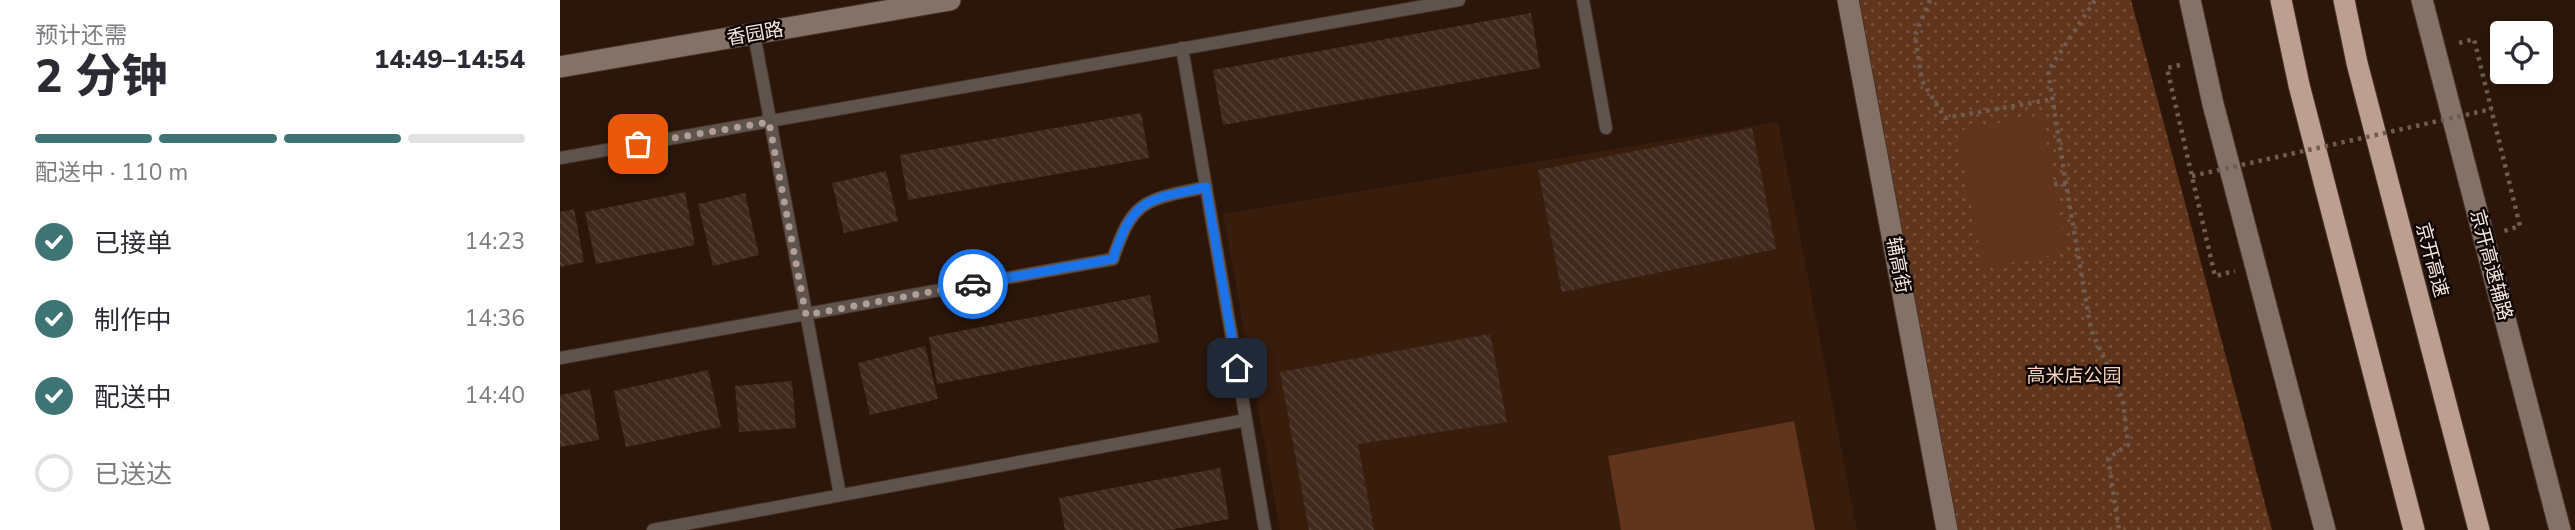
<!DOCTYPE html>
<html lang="zh">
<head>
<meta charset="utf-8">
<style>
  :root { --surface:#fff; --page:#f7f7f7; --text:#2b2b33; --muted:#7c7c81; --line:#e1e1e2; --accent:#3e7474 }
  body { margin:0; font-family:"Nunito Sans","Noto Sans SC",sans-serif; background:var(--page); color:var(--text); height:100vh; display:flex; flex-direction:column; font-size:26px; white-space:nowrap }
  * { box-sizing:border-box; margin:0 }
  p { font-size:23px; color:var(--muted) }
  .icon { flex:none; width:38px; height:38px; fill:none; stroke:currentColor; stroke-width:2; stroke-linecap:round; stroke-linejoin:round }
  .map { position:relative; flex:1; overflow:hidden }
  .sheet { display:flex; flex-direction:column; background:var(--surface); width:560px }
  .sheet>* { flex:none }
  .fabs { position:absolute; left:1930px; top:21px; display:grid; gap:14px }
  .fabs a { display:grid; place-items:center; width:63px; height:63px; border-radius:7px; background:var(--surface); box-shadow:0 4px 18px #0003; font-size:35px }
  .pin { position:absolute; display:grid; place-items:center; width:60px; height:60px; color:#fff; margin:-30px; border-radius:14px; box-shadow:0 4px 10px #0006 }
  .courier { position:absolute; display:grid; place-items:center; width:70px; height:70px; margin:-35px; border:5px solid #1a73e8; border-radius:50%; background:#fff; color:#222; box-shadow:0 2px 9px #0007 }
  .overview em { font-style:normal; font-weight:800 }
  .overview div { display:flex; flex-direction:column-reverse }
  .overview { display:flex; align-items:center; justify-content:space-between; height:119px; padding:0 35px }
  h1 { font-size:46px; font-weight:800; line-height:52px }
  .bar { display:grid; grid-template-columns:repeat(4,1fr); gap:10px 7px; align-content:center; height:84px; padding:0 35px }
  .bar i { height:9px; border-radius:5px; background:var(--line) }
  .bar .active { background:var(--accent) }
  .bar p { grid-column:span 4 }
  ol { padding:0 35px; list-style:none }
  li { display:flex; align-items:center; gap:21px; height:77px }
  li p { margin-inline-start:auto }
  li .icon { padding:7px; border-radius:50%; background:var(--accent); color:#fff; stroke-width:4 }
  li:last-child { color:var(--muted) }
  li i { width:38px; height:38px; border:4px solid var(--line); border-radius:50% }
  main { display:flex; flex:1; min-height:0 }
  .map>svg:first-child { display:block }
  .built { fill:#381c0c }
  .park { fill:url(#park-dots) }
  .pitch { fill:#61351c }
  .building { fill:url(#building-back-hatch) }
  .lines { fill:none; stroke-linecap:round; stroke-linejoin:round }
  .lane-casing { stroke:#493328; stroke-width:14 }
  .secondary-casing { stroke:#493328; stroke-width:23 }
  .highway-casing { stroke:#493328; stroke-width:23 }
  .path { stroke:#6f5b50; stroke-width:4.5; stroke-dasharray:3.5 5; stroke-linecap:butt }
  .lane { stroke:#5f534d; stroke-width:12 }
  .secondary { stroke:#847268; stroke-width:21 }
  .highway { stroke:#bc9f90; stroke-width:21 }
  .path-bridge { stroke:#6f5b50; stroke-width:4.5; stroke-dasharray:3.5 5; stroke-linecap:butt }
  .done { stroke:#b19e95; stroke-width:7; stroke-dasharray:0 12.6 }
  .route { stroke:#1a73e8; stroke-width:9 }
  .labels { text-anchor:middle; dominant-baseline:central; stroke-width:5; stroke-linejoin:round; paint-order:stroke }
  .street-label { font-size:19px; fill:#f8e8e0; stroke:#0d0502 }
  .park-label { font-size:19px; fill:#f6d1bd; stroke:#0d0502 }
</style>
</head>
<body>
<main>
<section class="sheet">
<div class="overview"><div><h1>2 分钟</h1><p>预计还需</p></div><em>14:49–14:54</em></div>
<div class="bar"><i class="active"></i><i class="active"></i><i class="active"></i><i></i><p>配送中 · 110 m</p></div>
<ol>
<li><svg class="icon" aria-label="check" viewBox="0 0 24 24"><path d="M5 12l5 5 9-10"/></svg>已接单<p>14:23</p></li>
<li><svg class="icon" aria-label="check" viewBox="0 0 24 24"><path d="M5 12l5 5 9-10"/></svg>制作中<p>14:36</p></li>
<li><svg class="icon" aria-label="check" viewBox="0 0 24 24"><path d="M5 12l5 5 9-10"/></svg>配送中<p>14:40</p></li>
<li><i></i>已送达</li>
</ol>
</section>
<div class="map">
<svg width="2015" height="530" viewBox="0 0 2015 530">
  <defs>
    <pattern id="park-dots" width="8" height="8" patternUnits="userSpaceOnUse" patternTransform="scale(1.75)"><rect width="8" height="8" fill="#61351c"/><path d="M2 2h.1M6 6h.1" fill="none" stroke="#78523d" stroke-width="1.8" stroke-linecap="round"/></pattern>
    <pattern id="building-back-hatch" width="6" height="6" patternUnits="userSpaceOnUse" patternTransform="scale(1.75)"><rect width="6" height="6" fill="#412a1d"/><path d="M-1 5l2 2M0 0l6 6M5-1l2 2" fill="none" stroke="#543f33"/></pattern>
  </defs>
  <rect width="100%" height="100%" fill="#2c160a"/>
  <polygon class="built" points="1218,122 1297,530 720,530 663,214"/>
  <polygon class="park" points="1288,0 1571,0 1712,530 1387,530"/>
  <g class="pitch">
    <polygon points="1481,115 1507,252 1423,268 1397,131"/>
    <polygon points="1234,421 1255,530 1061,530 1048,456"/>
  </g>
  <g class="building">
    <polygon points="971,13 980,68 663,125 653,70"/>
    <polygon points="581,113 589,158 348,200 340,155"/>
    <polygon points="1192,128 1216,249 1002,292 978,170"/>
    <polygon points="326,171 338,221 284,233 272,183"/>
    <polygon points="125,192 135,245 36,264 25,212"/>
    <polygon points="185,193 199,255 153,266 138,204"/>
    <polygon points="14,209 24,262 0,267 0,212"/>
    <polygon points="590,295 599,342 377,384 369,337"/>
    <polygon points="930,334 947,422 798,444 814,530 749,530 720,372"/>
    <polygon points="365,346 378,399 310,415 298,363"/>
    <polygon points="148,370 161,427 66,447 54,391"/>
    <polygon points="232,381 236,428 179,432 175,386"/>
    <polygon points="30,389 39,440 0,447 0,395"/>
    <polygon points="660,468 669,519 609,530 505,530 499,498"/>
  </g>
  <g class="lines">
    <g class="lane-casing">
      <g id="lane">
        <polyline points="1023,0 1046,128"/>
        <polyline points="194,34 280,495"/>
        <polyline points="622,48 705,530"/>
        <polyline points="0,158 899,0"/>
        <path d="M0 358 553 259C573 197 588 200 646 187"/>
        <polyline points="93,530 686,420"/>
      </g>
    </g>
    <g class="secondary-casing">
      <g id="secondary">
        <polyline points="1288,0 1387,530"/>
        <polyline points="1630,0 1653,104 1765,530"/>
        <polyline points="1862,0 2000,530"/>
        <polyline points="0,67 390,0"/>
      </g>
    </g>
    <g class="highway-casing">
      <g id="highway">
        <polyline points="1721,0 1739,85 1854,530"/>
        <polyline points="1784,0 1797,63 1919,530"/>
      </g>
    </g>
    <g class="path">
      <polyline points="1370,0 1355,35 1362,81 1385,118 1494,99"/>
      <polyline points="1899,43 1914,39 1960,226 1944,231"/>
      <polyline points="1620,65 1607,68 1655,276 1675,271"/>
      <polyline points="1494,184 1506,184 1531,330 1563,400 1568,445 1548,458 1559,530"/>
      <polyline points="1506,184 1488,71 1535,0"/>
    </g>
    <use href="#lane" class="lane"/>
    <use href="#secondary" class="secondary"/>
    <use href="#highway" class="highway"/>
    <polyline class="path-bridge" points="1632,176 1932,109"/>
  </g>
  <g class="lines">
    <polyline class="done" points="78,144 209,122 246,315 413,284"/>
    <path class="route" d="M413 284 553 259C573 197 588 200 646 187L677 368"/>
  </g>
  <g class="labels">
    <g class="street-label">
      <text transform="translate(195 34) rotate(-10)">香园路</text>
      <text transform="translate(1872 260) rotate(75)">京开高速</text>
      <text transform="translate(1338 265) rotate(79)">辅高街</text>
      <text transform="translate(1931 265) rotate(75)">京开高速辅路</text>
    </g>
    <g class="park-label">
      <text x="1514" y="376">高米店公园</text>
    </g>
  </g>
</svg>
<div class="fabs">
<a><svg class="icon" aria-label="locate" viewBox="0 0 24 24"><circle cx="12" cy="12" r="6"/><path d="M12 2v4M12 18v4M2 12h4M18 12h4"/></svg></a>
</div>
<div class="pin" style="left:78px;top:144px;background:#ea580c"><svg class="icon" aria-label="bag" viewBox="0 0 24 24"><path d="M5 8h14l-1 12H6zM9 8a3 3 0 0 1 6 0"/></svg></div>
<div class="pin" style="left:677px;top:368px;background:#1f2937"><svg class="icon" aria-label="home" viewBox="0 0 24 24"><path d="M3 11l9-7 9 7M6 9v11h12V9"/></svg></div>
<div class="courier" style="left:413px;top:284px"><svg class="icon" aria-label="car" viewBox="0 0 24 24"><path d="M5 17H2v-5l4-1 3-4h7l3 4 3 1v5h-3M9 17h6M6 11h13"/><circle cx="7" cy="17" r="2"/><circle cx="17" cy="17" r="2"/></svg></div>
</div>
</main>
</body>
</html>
